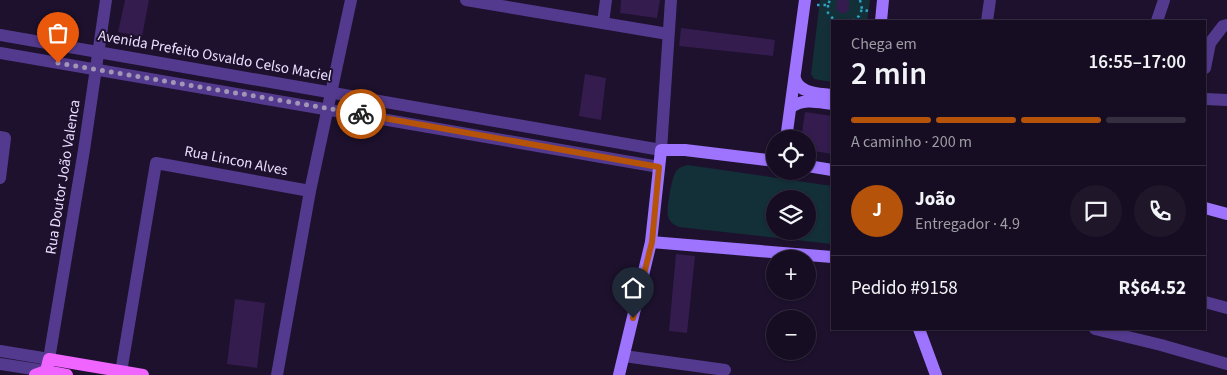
<!DOCTYPE html>
<html lang="pt">
<head>
<meta charset="utf-8">
<style>
  :root { --surface:#160d22; --page:#1f162a; --text:#f1f3f6; --muted:#9e9ca5; --line:#352d40; --accent:#b45309 }
  body { margin:0; font-family:"Source Sans 3",sans-serif; background:var(--page); color:var(--text); height:100vh; display:flex; flex-direction:column; font-size:19px; white-space:nowrap }
  * { box-sizing:border-box; margin:0 }
  p { font-size:16px; color:var(--muted) }
  .icon { flex:none; width:28px; height:28px; fill:none; stroke:currentColor; stroke-width:2; stroke-linecap:round; stroke-linejoin:round }
  .map { position:relative; flex:1; overflow:hidden }
  .panel { position:absolute; left:831px; top:20px; width:375px; height:310px; display:flex; flex-direction:column; background:var(--surface); border-radius:0px; box-shadow:0 1px 4px #0004,0 0 0 1px var(--line) }
  .panel>* { flex:none }
  .controls { position:absolute; left:766px; top:130px; display:grid; gap:10px }
  .controls a { display:grid; place-items:center; width:50px; height:50px; border-radius:50%; background:var(--surface); box-shadow:0 1px 4px #0004,0 0 0 1px var(--line); font-size:25px }
  .pin { position:absolute; display:grid; place-items:center; width:42px; height:42px; color:#fff; margin:-51px -21px; border-radius:50% 50% 50% 0; rotate:-45deg; box-shadow:0 0 5px #0007 }
  .pin .icon { rotate:45deg }
  .courier { position:absolute; display:grid; place-items:center; width:50px; height:50px; margin:-25px; border:4px solid #b45309; border-radius:50%; background:#fff; color:#222; box-shadow:0 1px 6px #0007 }
  .head em { font-style:normal; font-weight:600 }
  .head div { display:flex; flex-direction:column-reverse }
  .head { display:flex; align-items:center; justify-content:space-between; height:85px; padding:0 20px }
  h1 { font-size:32px; font-weight:600; line-height:38px }
  .bar { display:grid; grid-template-columns:repeat(4,1fr); gap:8px 5px; align-content:center; height:60px; padding:0 20px }
  .bar i { height:6px; border-radius:4px; background:var(--line) }
  .bar .active { background:var(--accent) }
  .bar p { grid-column:span 4 }
  .line { display:flex; align-items:center; gap:12px; padding:0 20px; border-top:1px solid var(--line) }
  .line div { flex:1 }
  .round { display:grid; place-items:center; flex:none; width:52px; height:52px; border-radius:26px; background:var(--page) }
  .map>svg:first-child { display:block }
  .green { fill:#132f38; fill-rule:evenodd }
  .building { fill:#341c4f }
  .lines { fill:none; stroke-linecap:round; stroke-linejoin:round }
  .path { stroke:#2ca3c4; stroke-width:2.5; stroke-dasharray:2.5 4; stroke-linecap:butt }
  .minor { stroke:#543a8e; stroke-width:12 }
  .tertiary { stroke:#543a8e; stroke-width:12 }
  .secondary { stroke:#9e74ff; stroke-width:12 }
  .primary { stroke:#f064ff; stroke-width:12 }
  .done { stroke:#a296b6; stroke-width:5; stroke-dasharray:0 9 }
  .route { stroke:#b45309; stroke-width:6 }
  .labels { text-anchor:middle; dominant-baseline:central; stroke-width:4; stroke-linejoin:round; paint-order:stroke }
  .street-label { font-size:15px; fill:#eaddff; stroke:#1d112d }
</style>
</head>
<body>
<div class="map">
<svg width="1227" height="375" viewBox="0 0 1227 375">
  <rect width="100%" height="100%" fill="#1d112d"/>
  <g class="green">
    <polygon points="820,0 870,0 867,21 832,21 832,82 814,79 811,74"/>
    <path d="M688 165 832 186V244L679 227C674 225 669 222 668 216 666 210 672 174 677 170 680 167 684 166 688 165ZM775 199H808V231H775Z"/>
  </g>
  <g class="building">
    <polygon points="125,0 149,0 142,37 118,32"/>
    <polygon points="621,0 660,0 657,18 620,13"/>
    <polygon points="837,0 849,0 849,10 844,14 839,12 836,9"/>
    <polygon points="681,28 775,40 773,56 679,46"/>
    <polygon points="585,74 606,78 601,120 579,116"/>
    <polygon points="805,112 832,116 832,154 808,150 808,139 801,139"/>
    <polygon points="676,254 695,256 687,333 669,331"/>
    <polygon points="235,299 265,303 257,368 227,364"/>
  </g>
  <g class="lines">
    <g class="path">
      <polyline points="860,0 862,9 868,11"/>
      <polyline points="817,5 828,5 830,0"/>
      <polyline points="828,5 828,13 835,21"/>
      <polyline points="852,21 859,16 862,9"/>
    </g>
    <g class="minor">
      <polyline points="466,0 668,34"/>
      <polyline points="987,21 990,0"/>
      <polyline points="1157,21 1164,0"/>
      <polyline points="603,23 606,0"/>
      <polyline points="1205,68 1210,43 1223,26 1227,25"/>
      <polyline points="1205,99 1227,100"/>
      <polyline points="0,137 5,138 0,178"/>
      <polyline points="661,150 671,0"/>
      <polyline points="1205,302 1227,308"/>
      <polyline points="1095,329 1161,345 1227,364"/>
      <polyline points="624,356 725,370"/>
      <polyline points="49,359 84,150 106,0"/>
      <polyline points="121,372 156,163 310,191"/>
    </g>
    <g class="tertiary">
      <polyline points="0,35 661,150"/>
      <polyline points="0,53 659,167"/>
      <polyline points="0,351 49,359"/>
      <polyline points="0,364 46,371"/>
      <polyline points="277,375 310,191 351,0"/>
    </g>
    <g class="secondary">
      <polyline points="881,21 883,0"/>
      <path d="M795 79C800 94 819 93 832 95"/>
      <path d="M791 107C804 98 817 102 832 104"/>
      <polyline points="786,139 805,0"/>
      <polyline points="808,166 832,170"/>
      <polyline points="1205,208 1227,214"/>
      <polyline points="651,242 832,257"/>
      <polyline points="919,329 936,375"/>
      <polyline points="619,375 651,242 661,150 685,150 775,161"/>
    </g>
    <g class="primary">
      <polyline points="46,371 67,375"/>
      <polyline points="35,375 46,371 49,359 143,375"/>
    </g>
  </g>
  <g class="lines">
    <polyline class="done" points="58,63 361,114"/>
    <polyline class="route" points="361,114 659,167 652,242 633,318"/>
  </g>
  <g class="labels">
    <g class="street-label">
      <text transform="translate(215 56) rotate(10)">Avenida Prefeito Osvaldo Celso Maciel</text>
      <text transform="translate(236 161) rotate(11)">Rua Lincon Alves</text>
      <text transform="translate(63 177) rotate(-81)">Rua Doutor João Valenca</text>
    </g>
  </g>
</svg>
<div class="controls">
<a><svg class="icon" aria-label="locate" viewBox="0 0 24 24"><circle cx="12" cy="12" r="6"/><path d="M12 2v4M12 18v4M2 12h4M18 12h4"/></svg></a>
<a><svg class="icon" aria-label="layers" viewBox="0 0 24 24"><path d="M12 4l9 5-9 5-9-5zM3 14l9 5 9-5"/></svg></a>
<a>+</a>
<a>−</a>
</div>
<div class="pin" style="left:58px;top:63px;background:#ea580c"><svg class="icon" aria-label="bag" viewBox="0 0 24 24"><path d="M5 8h14l-1 12H6zM9 8a3 3 0 0 1 6 0"/></svg></div>
<div class="pin" style="left:633px;top:318px;background:#1f2937"><svg class="icon" aria-label="home" viewBox="0 0 24 24"><path d="M3 11l9-7 9 7M6 9v11h12V9"/></svg></div>
<div class="courier" style="left:361px;top:114px"><svg class="icon" aria-label="bike" viewBox="0 0 24 24"><circle cx="6" cy="16" r="4"/><circle cx="18" cy="16" r="4"/><path d="M6 16l4-8h5l3 8M10 8l3 8H6M13 5h3"/></svg></div>
<section class="panel">
<div class="head"><div><h1>2 min</h1><p>Chega em</p></div><em>16:55–17:00</em></div>
<div class="bar"><i class="active"></i><i class="active"></i><i class="active"></i><i></i><p>A caminho · 200 m</p></div>
<div class="line" style="height:90px"><b class="round" style="background:var(--accent);color:#fff">J</b><div><b>João</b><p>Entregador · 4.9</p></div><a class="round"><svg class="icon" aria-label="chat" viewBox="0 0 24 24"><path d="M4 5h16v11H9l-5 4z"/></svg></a><a class="round"><svg class="icon" aria-label="phone" viewBox="0 0 24 24"><path d="M5 4h4l2 5-3 2q2 4 5 5l2-3 5 2v4C11 20 4 13 5 4z"/></svg></a></div>
<div class="line" style="height:65px"><div>Pedido #9158</div><b>R$64.52</b></div>
</section>
</div>
</body>
</html>
